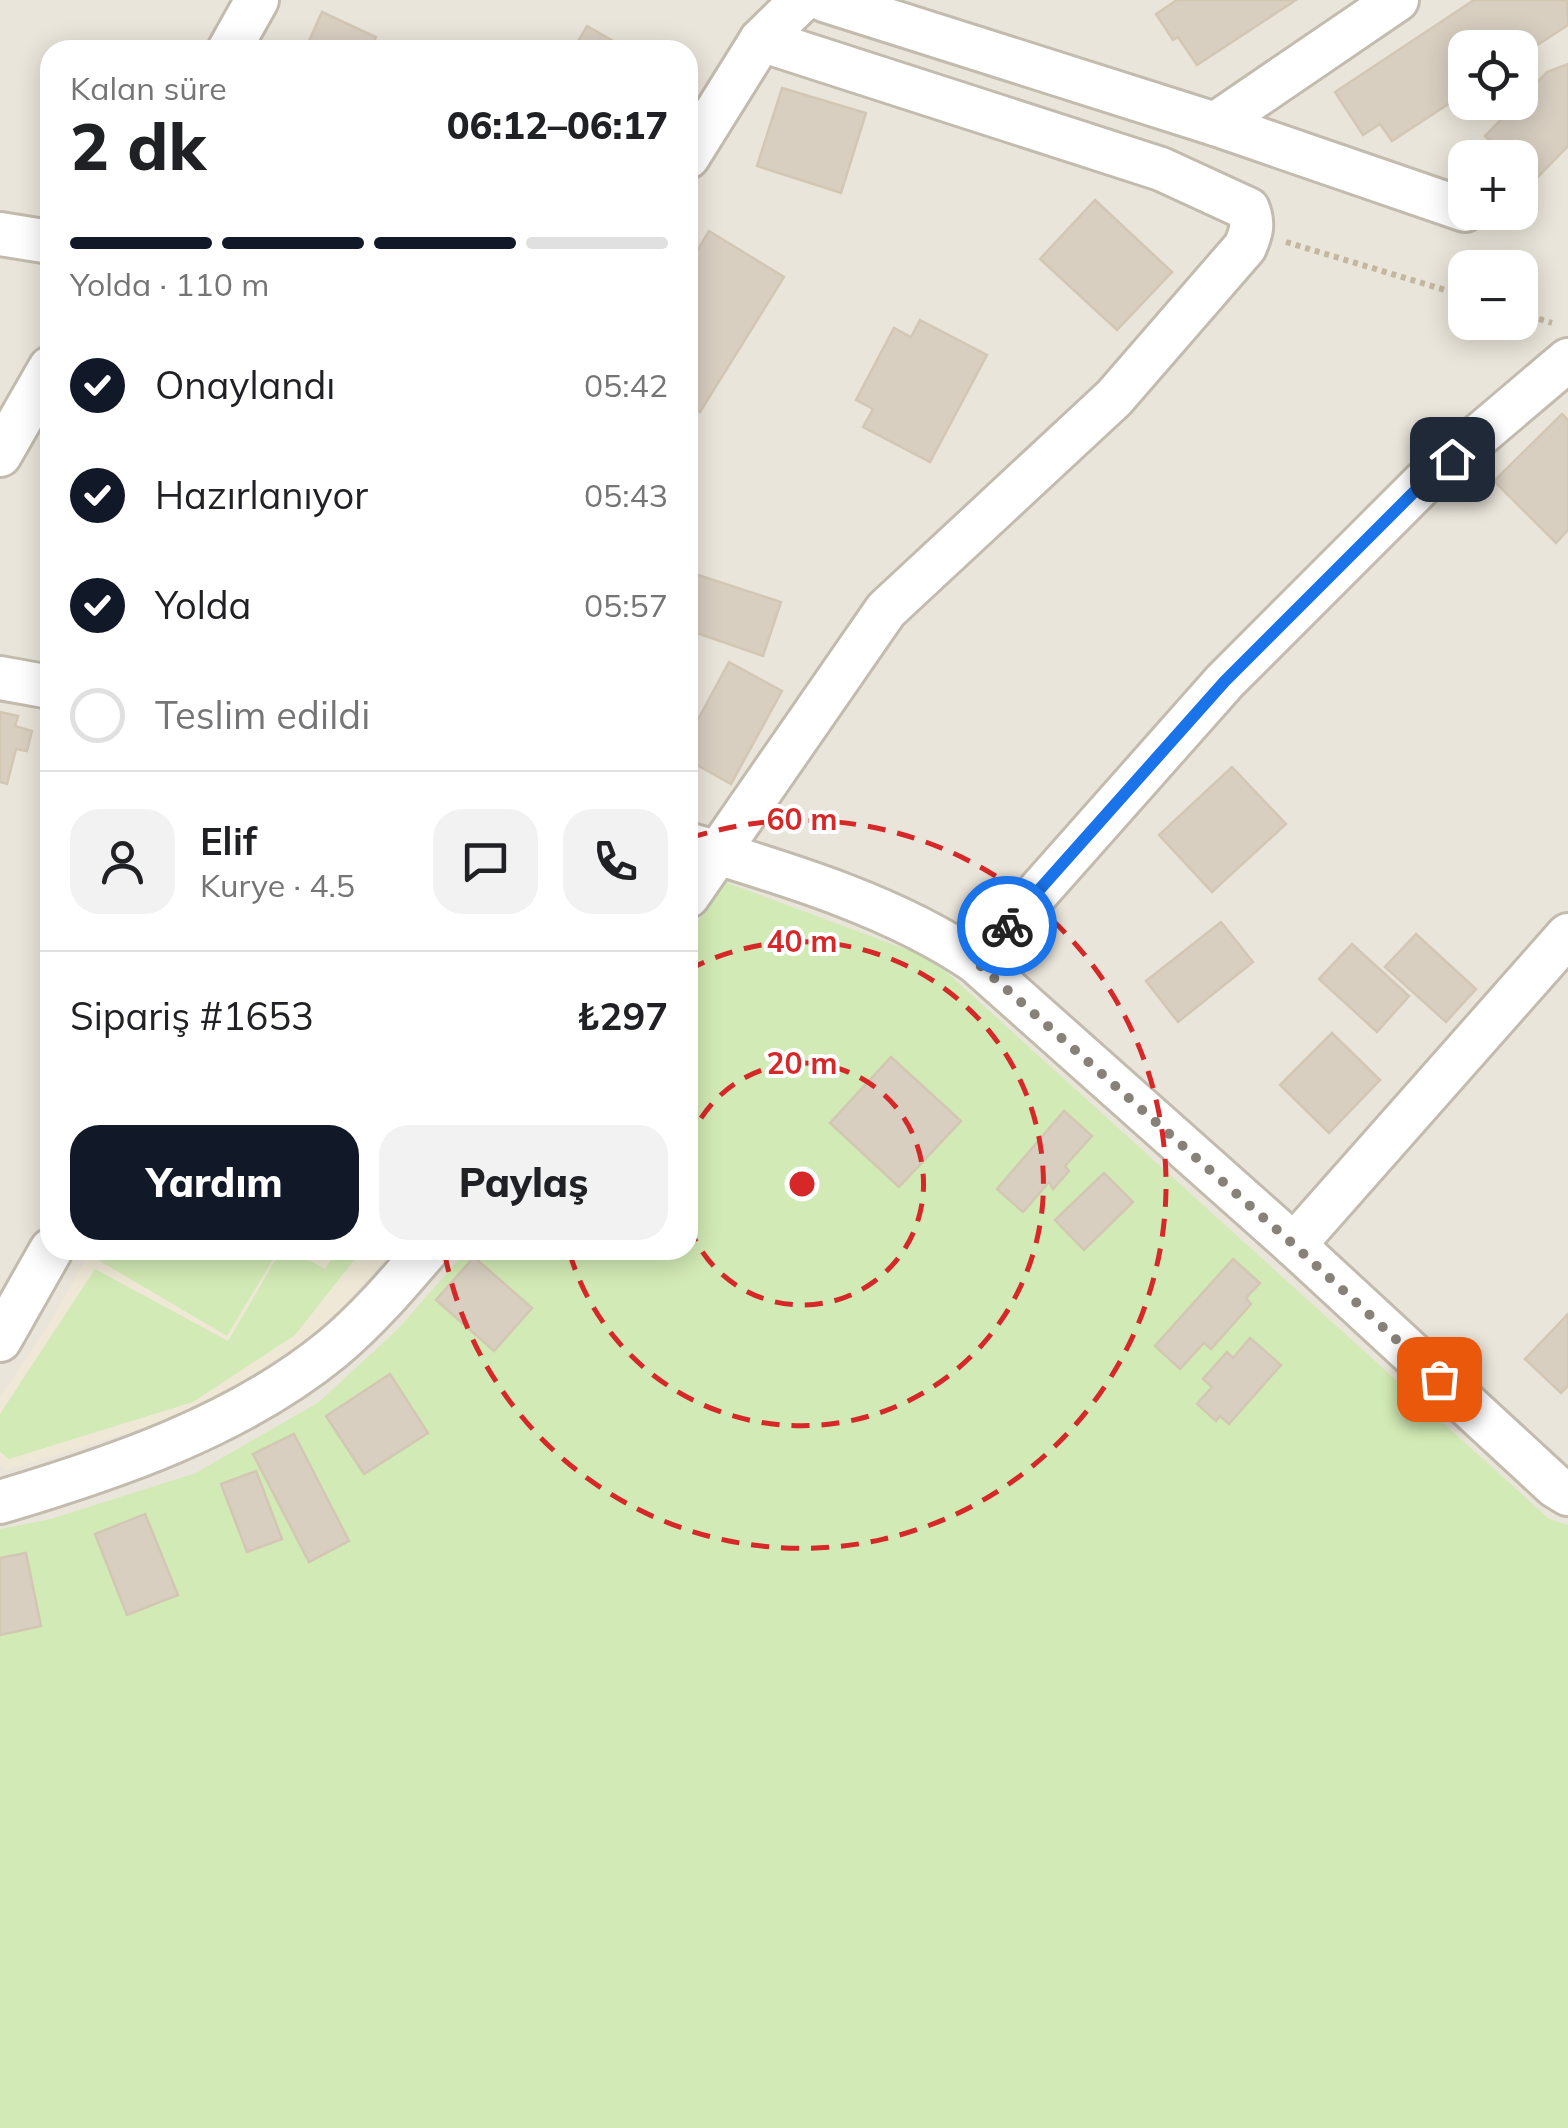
<!DOCTYPE html>
<html lang="tr">
<head>
<meta charset="utf-8">
<style>
  :root { --surface:#fff; --page:#f2f2f2; --text:#202124; --muted:#757577; --line:#e0e0e0; --accent:#111827 }
  body { margin:0; font-family:Mulish,sans-serif; background:var(--page); color:var(--text); height:100vh; display:flex; flex-direction:column; font-size:38px; white-space:nowrap }
  * { box-sizing:border-box; margin:0 }
  p { font-size:32px; color:var(--muted) }
  .icon { flex:none; width:55px; height:55px; fill:none; stroke:currentColor; stroke-width:2; stroke-linecap:round; stroke-linejoin:round }
  .map { position:relative; flex:1; overflow:hidden }
  .sheet { position:absolute; left:40px; top:40px; width:658px; height:1220px; display:flex; flex-direction:column; background:var(--surface); border-radius:30px; box-shadow:0 5px 25px #0003 }
  .sheet>* { flex:none }
  .buttons { position:absolute; left:1448px; top:30px; display:grid; gap:20px }
  .buttons a { display:grid; place-items:center; width:90px; height:90px; border-radius:20px; background:var(--surface); box-shadow:0 5px 25px #0003; font-size:50px }
  .pin { position:absolute; display:grid; place-items:center; width:85px; height:85px; color:#fff; margin:-42px; border-radius:20px; box-shadow:0 5px 15px #0006 }
  .courier { position:absolute; display:grid; place-items:center; width:100px; height:100px; margin:-50px; border:8px solid #1a73e8; border-radius:50%; background:#fff; color:#222; box-shadow:0 2px 12px #0007 }
  .summary em { font-style:normal; font-weight:800 }
  .summary div { display:flex; flex-direction:column-reverse }
  .summary { display:flex; align-items:center; justify-content:space-between; height:170px; padding:0 30px }
  h1 { font-size:65px; font-weight:800; line-height:75px }
  .bar { display:grid; grid-template-columns:repeat(4,1fr); gap:15px 10px; align-content:center; height:120px; padding:0 30px }
  .bar i { height:12px; border-radius:8px; background:var(--line) }
  .bar .active { background:var(--accent) }
  .bar p { grid-column:span 4 }
  .line { display:flex; align-items:center; gap:25px; padding:0 30px; border-top:2px solid var(--line) }
  .line div { flex:1 }
  .round { display:grid; place-items:center; flex:none; width:105px; height:105px; border-radius:30px; background:var(--page) }
  ol { padding:0 30px; list-style:none }
  li { display:flex; align-items:center; gap:30px; height:110px }
  li p { margin-inline-start:auto }
  li .icon { padding:10px; border-radius:50%; background:var(--accent); color:#fff; stroke-width:4 }
  li:last-child { color:var(--muted) }
  li i { width:55px; height:55px; border:5px solid var(--line); border-radius:50% }
  .button { display:flex; gap:20px; margin-top:auto; padding:20px 30px }
  .button a { flex:1; height:115px; border-radius:30px; background:var(--accent); color:#fff; font-size:40px; font-weight:800; line-height:115px; text-align:center }
  .button a+a { background:var(--page); color:var(--text) }
  .map>svg:first-child { display:block }
  .residential { fill:#eae5da; fill-rule:evenodd }
  .education { fill:#efe8d6 }
  .green { fill:#d2eab5 }
  .building { fill:#d8cfc1; stroke:#d3c7b4; stroke-width:2.5 }
  .lines { fill:none; stroke-linecap:round; stroke-linejoin:round }
  .minor-casing { stroke:#c2bbae; stroke-width:48 }
  .path { stroke:#c4b79f; stroke-width:6; stroke-dasharray:5 5; stroke-linecap:butt }
  .minor { stroke:#fff; stroke-width:42 }
  .done { stroke:#878178; stroke-width:10; stroke-dasharray:0 18 }
  .route { stroke:#1a73e8; stroke-width:12 }
  .ring { fill:none; stroke:#d62828; stroke-width:5; stroke-dasharray:18 12 }
  .centre { fill:#d62828; stroke:#fff; stroke-width:5 }
  .ring-label { font-size:30px; text-anchor:middle; font-weight:bold; fill:#d62828; stroke:#fff; stroke-width:8; stroke-linejoin:round; paint-order:stroke }
</style>
</head>
<body>
<div class="map">
<svg width="1568" height="2128" viewBox="0 0 1568 2128">
  <rect width="100%" height="100%" fill="#f6f3ec"/>
  <path class="residential" d="M0 0H1568V2128L0 1776ZM1465 48H1520V102H1465ZM50 50H688V1250H50ZM1465 158H1520V212H1465ZM1465 268H1520V322H1465Z"/>
  <polygon class="education" points="91,1250 393,1250 337,1313 298,1346 193,1413 6,1470 0,1465 0,1397 52,1319"/>
  <g class="green">
    <polygon points="725,882 932,959 1549,1519 1568,1525 1568,2128 0,2128 0,1529 51,1519 196,1473 319,1402 398,1329 467,1250 688,1250 688,936"/>
    <polygon points="104,1250 260,1250 274,1258 227,1336 98,1260"/>
    <polygon points="266,1250 291,1250 325,1269 338,1250 362,1250 295,1335 193,1402 9,1459 0,1452 0,1414 95,1269 228,1341 277,1257"/>
  </g>
  <g class="building">
    <polygon points="1177,0 1296,0 1197,65 1178,37 1173,40 1156,14"/>
    <polygon points="1474,0 1567,0 1568,25 1520,56 1520,48 1465,48 1465,93 1392,141 1380,124 1363,135 1335,92"/>
    <polygon points="322,12 376,37 370,50 305,50"/>
    <polygon points="587,26 629,50 573,50"/>
    <polygon points="1568,64 1568,146 1533,182 1520,170 1520,158 1507,158 1485,136 1547,72"/>
    <polygon points="782,88 866,113 841,193 757,166"/>
    <polygon points="1095,200 1172,272 1117,330 1040,259"/>
    <polygon points="709,231 784,277 700,412 688,404 688,266"/>
    <polygon points="920,320 987,355 930,462 863,427 873,409 856,400 894,328 911,337"/>
    <polygon points="1562,414 1568,420 1568,530 1556,543 1494,481"/>
    <polygon points="698,575 781,602 763,656 688,630 688,606"/>
    <polygon points="729,662 782,691 731,784 688,760 688,738"/>
    <polygon points="0,712 18,716 15,726 32,731 27,751 16,749 7,784 0,782"/>
    <polygon points="1232,767 1286,824 1212,892 1159,835"/>
    <polygon points="1221,922 1253,962 1178,1022 1146,981"/>
    <polygon points="1416,934 1476,989 1446,1022 1385,967"/>
    <polygon points="1352,944 1409,996 1377,1032 1319,979"/>
    <polygon points="1332,1033 1380,1080 1329,1133 1280,1085"/>
    <polygon points="891,1057 961,1121 899,1187 830,1123"/>
    <polygon points="1064,1111 1092,1136 1065,1166 1069,1171 1053,1189 1049,1182 1023,1212 997,1189"/>
    <polygon points="1104,1173 1133,1202 1084,1250 1055,1220"/>
    <polygon points="474,1257 532,1308 494,1351 436,1300"/>
    <polygon points="1233,1259 1260,1283 1246,1298 1251,1304 1211,1349 1204,1343 1180,1369 1155,1346"/>
    <polygon points="1568,1314 1568,1386 1561,1393 1525,1359"/>
    <polygon points="1250,1338 1281,1365 1229,1424 1220,1416 1216,1421 1197,1404 1212,1387 1203,1379 1227,1352 1233,1358"/>
    <polygon points="390,1374 428,1433 364,1474 326,1416"/>
    <polygon points="294,1434 349,1541 309,1562 253,1454"/>
    <polygon points="256,1471 282,1539 247,1552 221,1484"/>
    <polygon points="145,1514 178,1595 127,1615 95,1534"/>
    <polygon points="26,1553 41,1626 0,1635 0,1558"/>
  </g>
  <g class="lines">
    <g class="minor-casing">
      <g id="minor">
        <polyline points="824,0 1215,124 1465,210"/>
        <polyline points="229,50 257,0"/>
        <polyline points="1215,124 1397,0"/>
        <polyline points="688,157 761,40 802,0"/>
        <polyline points="0,234 50,242"/>
        <polyline points="0,455 50,368"/>
        <polyline points="0,678 50,687"/>
        <path d="M688 844C783 873 893 905 976 962L1294 1245 1568 935"/>
        <path d="M688 896 886 610 1114 398 1245 247C1251 233 1254 224 1248 209L1161 169 761 40"/>
        <polyline points="976,962 1225,681 1423,483 1568,360"/>
        <polyline points="1294,1245 1555,1486 1568,1494"/>
        <polyline points="0,1340 51,1250"/>
        <path d="M0 1502C114 1468 238 1426 332 1349 367 1320 397 1285 427 1250"/>
      </g>
    </g>
    <g class="path">
      <polyline points="1286,242 1465,296"/>
      <polyline points="1520,313 1552,323"/>
    </g>
    <use href="#minor" class="minor"/>
  </g>
  <g class="lines">
    <polyline class="done" points="1007,926 976,962 1294,1245 1439,1379"/>
    <polyline class="route" points="1007,926 1225,681 1423,483 1452,459"/>
  </g>
  <g class="ring">
    <path d="M688 1145A121 121 0 1 1 688 1223"/>
    <path d="M688 970A242 242 0 1 1 569 1251"/>
    <path d="M690 838A364 364 0 1 1 444 1250"/>
  </g>
  <circle cx="802" cy="1184" r="15" class="centre"/>
  <g class="ring-label">
    <text x="802" y="830">60 m</text>
    <text x="802" y="952">40 m</text>
    <text x="802" y="1074">20 m</text>
  </g>
</svg>
<div class="buttons">
<a><svg class="icon" aria-label="locate" viewBox="0 0 24 24"><circle cx="12" cy="12" r="6"/><path d="M12 2v4M12 18v4M2 12h4M18 12h4"/></svg></a>
<a>+</a>
<a>−</a>
</div>
<div class="pin" style="left:1439px;top:1379px;background:#ea580c"><svg class="icon" aria-label="bag" viewBox="0 0 24 24"><path d="M5 8h14l-1 12H6zM9 8a3 3 0 0 1 6 0"/></svg></div>
<div class="pin" style="left:1452px;top:459px;background:#1f2937"><svg class="icon" aria-label="home" viewBox="0 0 24 24"><path d="M3 11l9-7 9 7M6 9v11h12V9"/></svg></div>
<div class="courier" style="left:1007px;top:926px"><svg class="icon" aria-label="bike" viewBox="0 0 24 24"><circle cx="6" cy="16" r="4"/><circle cx="18" cy="16" r="4"/><path d="M6 16l4-8h5l3 8M10 8l3 8H6M13 5h3"/></svg></div>
<section class="sheet">
<div class="summary"><div><h1>2 dk</h1><p>Kalan süre</p></div><em>06:12–06:17</em></div>
<div class="bar"><i class="active"></i><i class="active"></i><i class="active"></i><i></i><p>Yolda · 110 m</p></div>
<ol>
<li><svg class="icon" aria-label="check" viewBox="0 0 24 24"><path d="M5 12l5 5 9-10"/></svg>Onaylandı<p>05:42</p></li>
<li><svg class="icon" aria-label="check" viewBox="0 0 24 24"><path d="M5 12l5 5 9-10"/></svg>Hazırlanıyor<p>05:43</p></li>
<li><svg class="icon" aria-label="check" viewBox="0 0 24 24"><path d="M5 12l5 5 9-10"/></svg>Yolda<p>05:57</p></li>
<li><i></i>Teslim edildi</li>
</ol>
<div class="line" style="height:180px"><a class="round"><svg class="icon" aria-label="person" viewBox="0 0 24 24"><circle cx="12" cy="8" r="4"/><path d="M4 21q1-7 8-7t8 7"/></svg></a><div><b>Elif</b><p>Kurye · 4.5</p></div><a class="round"><svg class="icon" aria-label="chat" viewBox="0 0 24 24"><path d="M4 5h16v11H9l-5 4z"/></svg></a><a class="round"><svg class="icon" aria-label="phone" viewBox="0 0 24 24"><path d="M5 4h4l2 5-3 2q2 4 5 5l2-3 5 2v4C11 20 4 13 5 4z"/></svg></a></div>
<div class="line" style="height:130px"><div>Sipariş #1653</div><b>₺297</b></div>
<div class="button"><a>Yardım</a><a>Paylaş</a></div>
</section>
</div>
</body>
</html>
